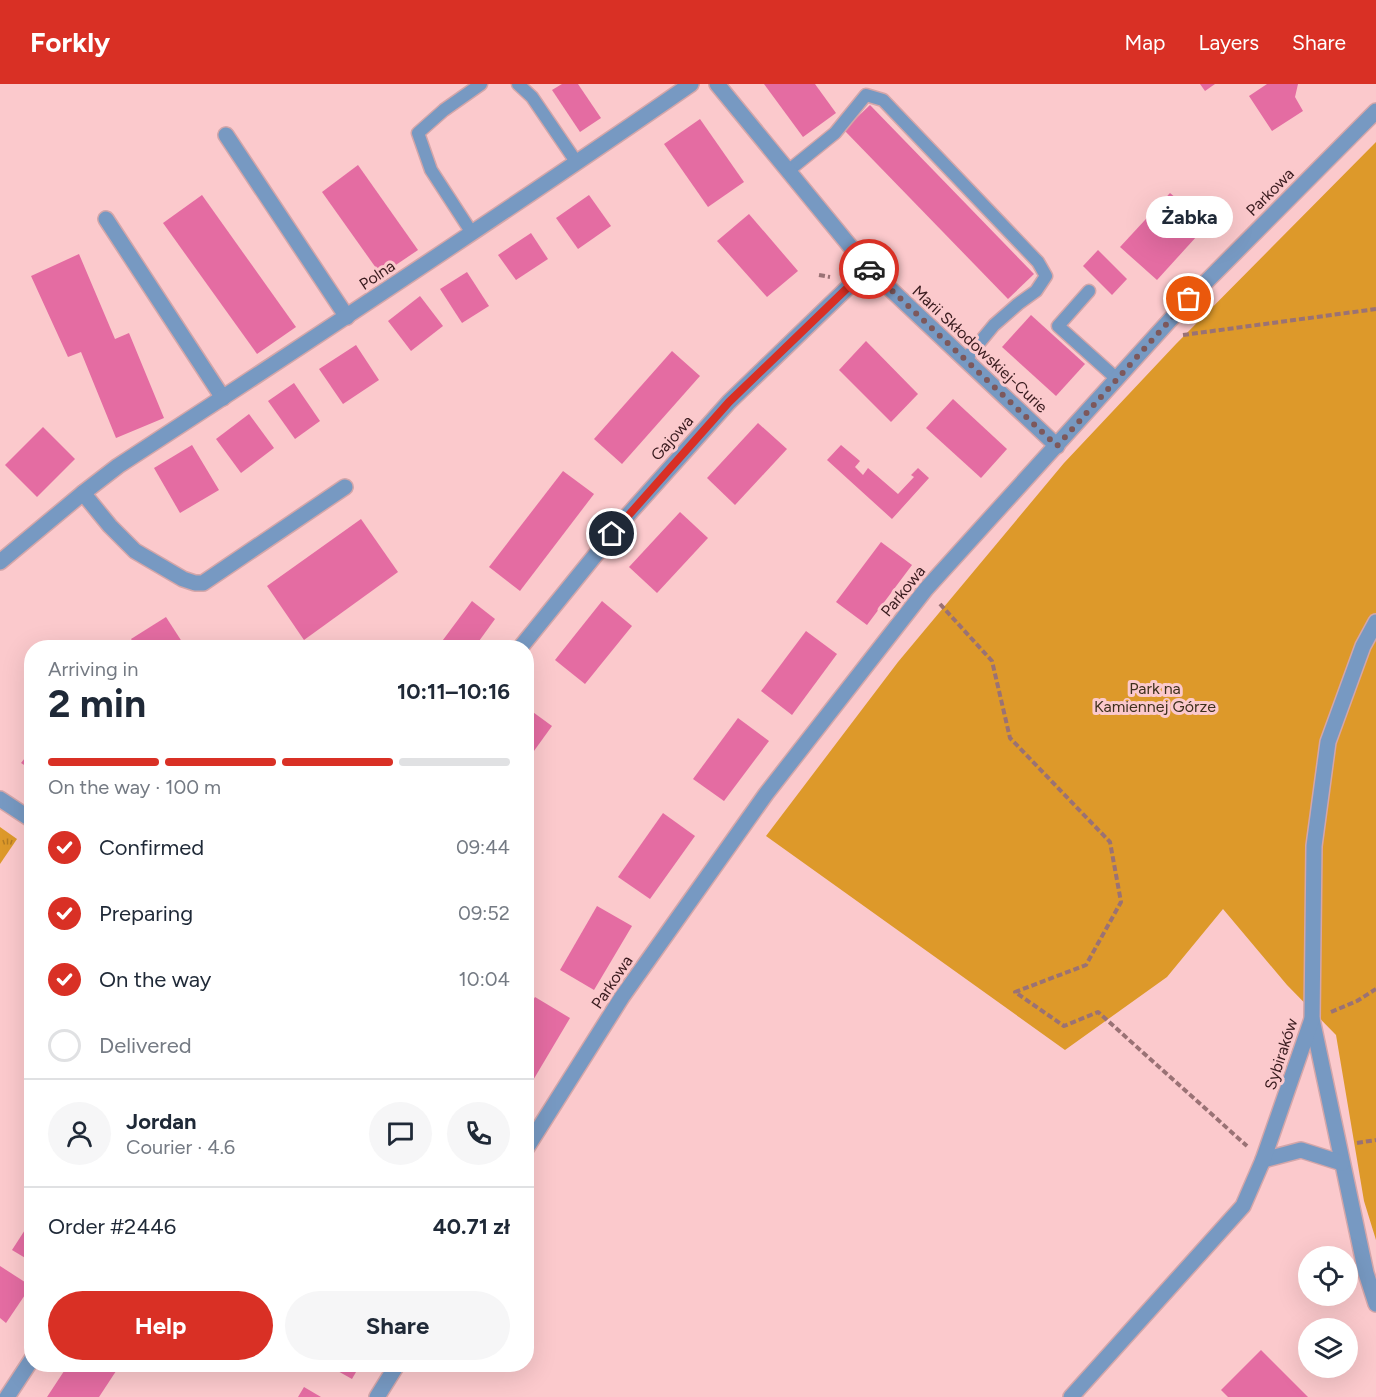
<!DOCTYPE html>
<html lang="en">
<head>
<meta charset="utf-8">
<style>
  :root { --surface:#fff; --page:#f6f6f7; --text:#1f2937; --muted:#747a83; --line:#e0e1e3; --accent:#d93025 }
  body { margin:0; font-family:Figtree,sans-serif; background:var(--page); color:var(--text); height:100vh; display:flex; flex-direction:column; font-size:22px; white-space:nowrap }
  * { box-sizing:border-box; margin:0 }
  p { font-size:20px; color:var(--muted) }
  .icon { flex:none; width:33px; height:33px; fill:none; stroke:currentColor; stroke-width:2; stroke-linecap:round; stroke-linejoin:round }
  .map { position:relative; flex:1; overflow:hidden }
  .panel { position:absolute; left:24px; top:556px; width:510px; height:732px; display:flex; flex-direction:column; background:var(--surface); border-radius:24px; box-shadow:0 6px 24px #0002 }
  .panel>* { flex:none }
  .fabs { position:absolute; left:1298px; top:1162px; display:grid; gap:12px }
  .fabs a { display:grid; place-items:center; width:60px; height:60px; border-radius:50%; background:var(--surface); box-shadow:0 6px 24px #0002; font-size:30px }
  .pin { position:absolute; display:grid; place-items:center; width:51px; height:51px; color:#fff; margin:-26px; border:3px solid #fff; border-radius:50%; box-shadow:0 2px 6px #0007 }
  .courier { position:absolute; display:grid; place-items:center; width:60px; height:60px; margin:-30px; border:4px solid #d93025; border-radius:50%; background:#fff; color:#222; box-shadow:0 2px 8px #0007 }
  .bubble { position:absolute; height:42px; border-radius:21px; background:var(--surface); box-shadow:0 6px 24px #0002; font-size:20px; font-weight:700; line-height:42px; text-align:center }
  .overview em { font-style:normal; font-weight:700 }
  .overview div { display:flex; flex-direction:column-reverse }
  .overview { display:flex; align-items:center; justify-content:space-between; height:102px; padding:0 24px }
  h1 { font-size:39px; font-weight:700; line-height:45px }
  .bar { display:grid; grid-template-columns:repeat(4,1fr); gap:9px 6px; align-content:center; height:72px; padding:0 24px }
  .bar i { height:8px; border-radius:4px; background:var(--line) }
  .bar .on { background:var(--accent) }
  .bar p { grid-column:span 4 }
  .line { display:flex; align-items:center; gap:15px; padding:0 24px; border-top:2px solid var(--line) }
  .line div { flex:1 }
  .round { display:grid; place-items:center; flex:none; width:63px; height:63px; border-radius:32px; background:var(--page) }
  ol { padding:0 24px; list-style:none }
  li { display:flex; align-items:center; gap:18px; height:66px }
  li p { margin-inline-start:auto }
  li .icon { padding:6px; border-radius:50%; background:var(--accent); color:#fff; stroke-width:4 }
  li:last-child { color:var(--muted) }
  li i { width:33px; height:33px; border:3px solid var(--line); border-radius:50% }
  .cta { display:flex; gap:12px; margin-top:auto; padding:12px 24px }
  .cta a { flex:1; height:69px; border-radius:36px; background:var(--accent); color:#fff; font-size:24px; font-weight:700; line-height:69px; text-align:center }
  .cta a+a { background:var(--page); color:var(--text) }
  header { display:flex; align-items:center; gap:36px; box-sizing:border-box; height:84px; padding:0 30px; background:var(--accent); color:#fff }
  header strong { font-size:28px }
  nav { display:flex; gap:33px; margin-inline-start:auto; font-size:21px }
  .map>svg:first-child { display:block }
  .grass { fill:url(#grass-tufts) }
  .green { fill:#dd992a }
  .building { fill:#e46ca2 }
  .lines { fill:none; stroke-linecap:round; stroke-linejoin:round }
  .lane-casing { stroke:#d4a6a9; stroke-width:15 }
  .street-casing { stroke:#d4a6a9; stroke-width:18 }
  .path { stroke:#9a7275; stroke-width:4; stroke-dasharray:6 3; stroke-linecap:butt }
  .lane { stroke:#7799c2; stroke-width:12 }
  .street { stroke:#7799c2; stroke-width:15 }
  .done { stroke:#7d585b; stroke-width:6; stroke-dasharray:0 10.8 }
  .route { stroke:#d93025; stroke-width:8 }
  .labels { text-anchor:middle; dominant-baseline:central; stroke-width:6; stroke-linejoin:round; paint-order:stroke }
  .street-label { font-size:16px; fill:#391b1e; stroke:#fbc9cc }
  .park-label { font-size:16px; fill:#3e301c; stroke:#fbc9cc }
</style>
</head>
<body>
<header>
<strong>Forkly</strong>
<nav><a>Map</a><a>Layers</a><a>Share</a></nav>
</header>
<div class="map">
<svg width="1376" height="1313" viewBox="0 0 1376 1313">
  <defs>
    <pattern id="grass-tufts" width="24" height="20" patternUnits="userSpaceOnUse" patternTransform="scale(1.5)"><rect width="24" height="20" fill="#dd992a"/><path d="M3 7l-1-3M5 7V3M7 7l1-3M15 17l-1-3M17 17v-4M19 17l1-3" fill="none" stroke="#b47c23"/></pattern>
  </defs>
  <rect width="100%" height="100%" fill="#fbc9cc"/>
  <polygon class="grass" points="0,743 17,755 0,780"/>
  <polygon class="green" points="1376,58 1376,1156 1364,1117 1336,951 1287,901 1223,825 1167,893 1065,966 766,752 898,578 1064,379 1176,260"/>
  <g class="building">
    <polygon points="562,0 578,0 601,34 580,48 552,6"/>
    <polygon points="764,0 815,0 836,29 803,53"/>
    <polygon points="1200,0 1215,0 1205,7"/>
    <polygon points="1267,0 1298,0 1295,13 1303,27 1272,47 1249,12"/>
    <polygon points="870,21 1034,190 1008,215 844,46"/>
    <polygon points="700,35 744,98 708,123 664,60"/>
    <polygon points="358,81 418,166 381,191 322,108"/>
    <polygon points="1170,109 1207,141 1157,196 1120,163"/>
    <polygon points="202,111 296,243 257,270 163,139"/>
    <polygon points="589,111 611,142 578,165 556,134"/>
    <polygon points="749,130 798,187 767,213 717,157"/>
    <polygon points="531,149 548,175 516,196 498,171"/>
    <polygon points="1098,166 1127,195 1112,211 1083,182"/>
    <polygon points="79,170 115,255 129,249 164,334 116,354 81,268 68,273 31,192"/>
    <polygon points="467,188 489,222 462,239 440,205"/>
    <polygon points="420,212 443,242 411,267 388,237"/>
    <polygon points="1031,231 1085,280 1056,312 1002,263"/>
    <polygon points="866,257 918,310 891,338 839,286"/>
    <polygon points="356,261 379,296 343,320 319,285"/>
    <polygon points="672,267 700,292 622,380 594,355"/>
    <polygon points="294,299 320,337 295,355 268,317"/>
    <polygon points="953,315 1007,365 981,394 926,344"/>
    <polygon points="249,330 274,364 241,389 216,355"/>
    <polygon points="758,339 787,365 735,421 707,394"/>
    <polygon points="43,343 75,375 37,413 5,381"/>
    <polygon points="192,361 219,406 180,429 154,384"/>
    <polygon points="841,361 860,377 855,383 863,391 868,384 898,410 914,393 911,391 918,384 929,394 892,435 827,376"/>
    <polygon points="563,387 594,410 520,507 489,483"/>
    <polygon points="680,428 708,454 657,509 629,483"/>
    <polygon points="361,435 398,488 304,556 267,502"/>
    <polygon points="881,458 912,481 867,541 836,518"/>
    <polygon points="472,517 495,535 474,564 437,564"/>
    <polygon points="602,517 632,542 585,600 555,576"/>
    <polygon points="166,533 186,564 137,564 131,555"/>
    <polygon points="806,547 837,570 792,631 761,607"/>
    <polygon points="526,623 552,642 526,678"/>
    <polygon points="738,634 769,657 724,717 693,695"/>
    <polygon points="32,665 32,686 21,679"/>
    <polygon points="663,729 695,752 650,815 618,793"/>
    <polygon points="597,822 632,842 594,906 560,886"/>
    <polygon points="535,913 570,934 532,998 526,995 526,928"/>
    <polygon points="32,1135 32,1178 12,1166"/>
    <polygon points="0,1182 31,1202 6,1239 0,1234"/>
    <polygon points="1261,1266 1308,1313 1228,1313 1221,1306"/>
    <polygon points="68,1281 120,1281 99,1313 47,1313"/>
    <polygon points="327,1281 360,1281 352,1295"/>
    <polygon points="304,1303 321,1313 298,1313"/>
  </g>
  <g class="lines">
    <g class="lane-casing">
      <g id="lane">
        <polyline points="518,0 532,13 577,79"/>
        <polyline points="788,87 835,49 866,11 883,16 1038,178 1046,192 1036,207 1018,220 994,241 965,276"/>
        <polyline points="472,149 431,86 418,49 444,26 481,0"/>
        <polyline points="1089,207 1058,242 1117,295"/>
      </g>
    </g>
    <g class="street-casing">
      <g id="street">
        <polyline points="717,0 868,184 1057,362"/>
        <polyline points="226,51 347,233"/>
        <polyline points="106,135 223,314"/>
        <path d="M83 409 118 382C310 257 502 131 691 0"/>
        <polyline points="0,478 83,409 110,442 135,467 183,495 195,499 203,499 345,403"/>
        <polyline points="520,564 627,432 729,318 868,184"/>
        <polyline points="0,715 32,736"/>
        <polyline points="1312,935 1366,1189 1376,1220"/>
        <polyline points="526,1065 622,913 766,710 926,505 1189,215 1376,27"/>
        <polyline points="1263,1076 1301,1066 1342,1079"/>
        <polyline points="7,1313 32,1275"/>
        <polyline points="377,1313 397,1281"/>
        <polyline points="1071,1313 1243,1122 1263,1076 1312,935 1314,762 1328,658 1363,562 1376,538"/>
      </g>
    </g>
    <g class="path">
      <polyline points="819,191 830,193"/>
      <polyline points="1183,251 1376,225"/>
      <polyline points="940,520 992,577 1010,654 1110,758 1121,818 1086,881 1015,908 1064,942 1098,928 1247,1062"/>
      <polyline points="1331,928 1357,917 1376,905"/>
      <polyline points="1357,1059 1376,1056"/>
    </g>
    <use href="#lane" class="lane"/>
    <use href="#street" class="street"/>
  </g>
  <g class="lines">
    <polyline class="done" points="869,185 1057,362 1189,215"/>
    <polyline class="route" points="612,450 729,318 868,184 869,185"/>
  </g>
  <g class="labels">
    <g class="street-label">
      <text transform="translate(1270 108) rotate(-45)">Parkowa</text>
      <text transform="translate(377 191) rotate(-34)">Polna</text>
      <text transform="translate(980 265) rotate(43)">Marii Skłodowskiej-Curie</text>
      <text transform="translate(672 354) rotate(-48)">Gajowa</text>
      <text transform="translate(903 507) rotate(-51)">Parkowa</text>
      <text transform="translate(612 898) rotate(-56)">Parkowa</text>
      <text transform="translate(1281 970) rotate(-72)">Sybiraków</text>
    </g>
    <g class="park-label">
      <text x="1155" y="604">Park na<tspan x="1155" dy="18">Kamiennej Górze</tspan></text>
    </g>
  </g>
</svg>
<div class="fabs">
<a><svg class="icon" aria-label="locate" viewBox="0 0 24 24"><circle cx="12" cy="12" r="6"/><path d="M12 2v4M12 18v4M2 12h4M18 12h4"/></svg></a>
<a><svg class="icon" aria-label="layers" viewBox="0 0 24 24"><path d="M12 4l9 5-9 5-9-5zM3 14l9 5 9-5"/></svg></a>
</div>
<div class="pin" style="left:1189px;top:215px;background:#ea580c"><svg class="icon" aria-label="bag" viewBox="0 0 24 24"><path d="M5 8h14l-1 12H6zM9 8a3 3 0 0 1 6 0"/></svg></div>
<div class="pin" style="left:612px;top:450px;background:#1f2937"><svg class="icon" aria-label="home" viewBox="0 0 24 24"><path d="M3 11l9-7 9 7M6 9v11h12V9"/></svg></div>
<div class="courier" style="left:869px;top:185px"><svg class="icon" aria-label="car" viewBox="0 0 24 24"><path d="M5 17H2v-5l4-1 3-4h7l3 4 3 1v5h-3M9 17h6M6 11h13"/><circle cx="7" cy="17" r="2"/><circle cx="17" cy="17" r="2"/></svg></div>
<div class="bubble" style="left:1146px;top:112px;width:87px">Żabka</div>
<section class="panel">
<div class="overview"><div><h1>2 min</h1><p>Arriving in</p></div><em>10:11–10:16</em></div>
<div class="bar"><i class="on"></i><i class="on"></i><i class="on"></i><i></i><p>On the way · 100 m</p></div>
<ol>
<li><svg class="icon" aria-label="check" viewBox="0 0 24 24"><path d="M5 12l5 5 9-10"/></svg>Confirmed<p>09:44</p></li>
<li><svg class="icon" aria-label="check" viewBox="0 0 24 24"><path d="M5 12l5 5 9-10"/></svg>Preparing<p>09:52</p></li>
<li><svg class="icon" aria-label="check" viewBox="0 0 24 24"><path d="M5 12l5 5 9-10"/></svg>On the way<p>10:04</p></li>
<li><i></i>Delivered</li>
</ol>
<div class="line" style="height:108px"><a class="round"><svg class="icon" aria-label="person" viewBox="0 0 24 24"><circle cx="12" cy="8" r="4"/><path d="M4 21q1-7 8-7t8 7"/></svg></a><div><b>Jordan</b><p>Courier · 4.6</p></div><a class="round"><svg class="icon" aria-label="chat" viewBox="0 0 24 24"><path d="M4 5h16v11H9l-5 4z"/></svg></a><a class="round"><svg class="icon" aria-label="phone" viewBox="0 0 24 24"><path d="M5 4h4l2 5-3 2q2 4 5 5l2-3 5 2v4C11 20 4 13 5 4z"/></svg></a></div>
<div class="line" style="height:78px"><div>Order #2446</div><b>40.71 zł</b></div>
<div class="cta"><a>Help</a><a>Share</a></div>
</section>
</div>
</body>
</html>
